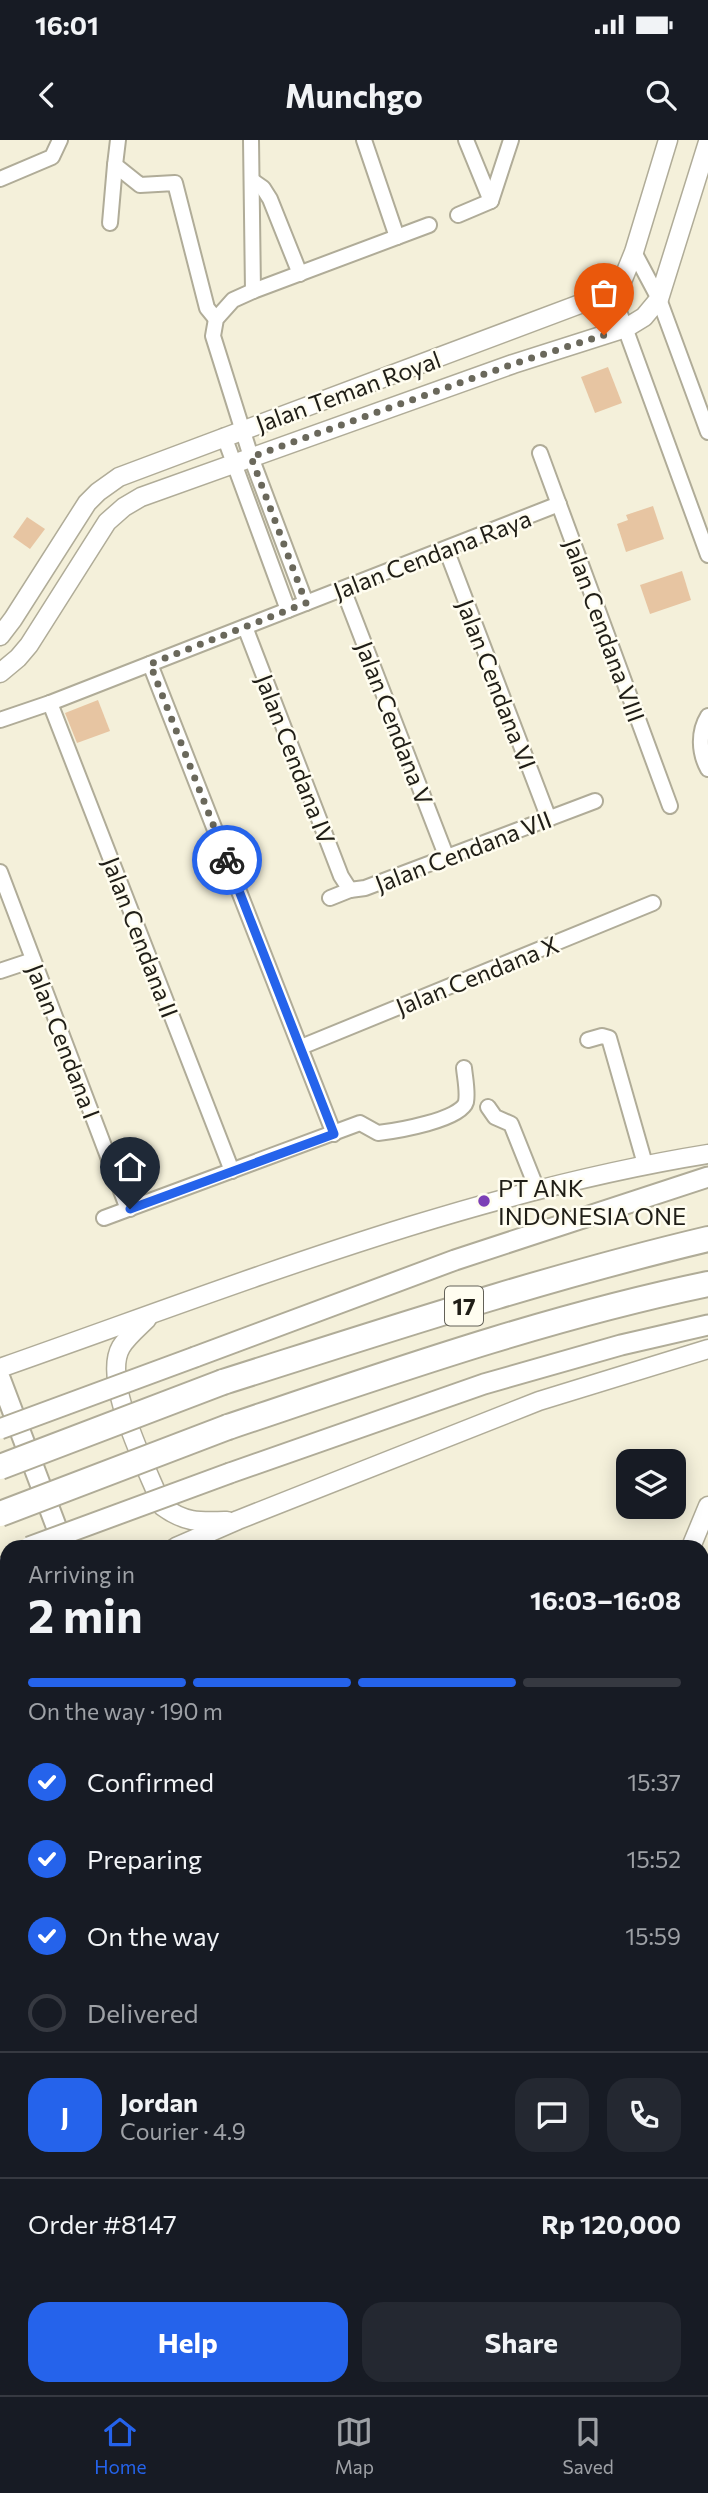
<!DOCTYPE html>
<html lang="en">
<head>
<meta charset="utf-8">
<style>
  :root { --surface:#171b24; --page:#242831; --text:#f1f3f6; --muted:#9ea1a6; --line:#363941; --accent:#2563eb }
  body { margin:0; font-family:Commissioner,sans-serif; background:var(--page); color:var(--text); height:100vh; display:flex; flex-direction:column; font-size:26px; white-space:nowrap }
  * { box-sizing:border-box; margin:0 }
  p { font-size:23px; color:var(--muted) }
  .icon { flex:none; width:38px; height:38px; fill:none; stroke:currentColor; stroke-width:2; stroke-linecap:round; stroke-linejoin:round }
  .map { position:relative; flex:1; overflow:hidden }
  .sheet { position:absolute; left:0px; top:1400px; width:709px; height:856px; display:flex; flex-direction:column; background:var(--surface); border-radius:21px 21px 0 0; box-shadow:0 4px 18px #0003 }
  .sheet>* { flex:none }
  .controls { position:absolute; left:616px; top:1309px; display:grid; gap:14px }
  .controls a { display:grid; place-items:center; width:70px; height:70px; border-radius:14px; background:var(--surface); box-shadow:0 4px 18px #0003; font-size:35px }
  .pin { position:absolute; display:grid; place-items:center; width:60px; height:60px; color:#fff; margin:-72px -30px; border-radius:50% 50% 50% 0; rotate:-45deg; box-shadow:0 0 7px #0007 }
  .pin .icon { rotate:45deg }
  .courier { position:absolute; display:grid; place-items:center; width:70px; height:70px; margin:-35px; border:5px solid #2563eb; border-radius:50%; background:#fff; color:#222; box-shadow:0 2px 9px #0007 }
  .head em { font-style:normal; font-weight:700 }
  .head div { display:flex; flex-direction:column-reverse }
  .head { display:flex; align-items:center; justify-content:space-between; height:119px; padding:0 28px }
  h1 { font-size:46px; font-weight:700; line-height:52px }
  .bar { display:grid; grid-template-columns:repeat(4,1fr); gap:10px 7px; align-content:center; height:84px; padding:0 28px }
  .bar i { height:9px; border-radius:5px; background:var(--line) }
  .bar .on { background:var(--accent) }
  .bar p { grid-column:span 4 }
  .line { display:flex; align-items:center; gap:18px; padding:0 28px; border-top:2px solid var(--line) }
  .line div { flex:1 }
  .round { display:grid; place-items:center; flex:none; width:74px; height:74px; border-radius:21px; background:var(--page) }
  ol { padding:0 28px; list-style:none }
  li { display:flex; align-items:center; gap:21px; height:77px }
  li p { margin-inline-start:auto }
  li .icon { padding:7px; border-radius:50%; background:var(--accent); color:#fff; stroke-width:4 }
  li:last-child { color:var(--muted) }
  li i { width:38px; height:38px; border:4px solid var(--line); border-radius:50% }
  .cta { display:flex; gap:14px; margin-top:auto; padding:14px 28px }
  .cta a { flex:1; height:80px; border-radius:21px; background:var(--accent); color:#fff; font-size:28px; font-weight:700; line-height:80px; text-align:center }
  .cta a+a { background:var(--page); color:var(--text) }
  .status { display:flex; justify-content:space-between; align-items:center; height:49px; padding:0 35px; background:var(--surface); direction:ltr }
  .status svg { height:19px; fill:currentColor }
  header { display:flex; justify-content:space-between; align-items:center; height:91px; padding:0 28px; background:var(--surface); font-size:32px; font-weight:700 }
  .menu { display:flex; justify-content:space-around; align-items:center; height:98px; border-top:2px solid var(--line); background:var(--surface); font-size:19px; color:var(--muted) }
  .menu a { display:grid; justify-items:center; gap:4px }
  .menu .on { color:var(--accent) }
  .map>svg:first-child { display:block }
  .building { fill:#e7c5a2 }
  .lines { fill:none; stroke-linecap:round; stroke-linejoin:round }
  .minor-casing { stroke:#b0ac98; stroke-width:18 }
  .tertiary-casing { stroke:#b0ac98; stroke-width:21 }
  .secondary-casing { stroke:#b0ac98; stroke-width:23 }
  .motorway-casing { stroke:#b0ac98; stroke-width:28 }
  .minor { stroke:#fff; stroke-width:14 }
  .tertiary { stroke:#fff; stroke-width:18 }
  .secondary { stroke:#fff; stroke-width:19 }
  .motorway { stroke:#fff; stroke-width:24 }
  .rail { stroke:#39372e; stroke-width:5; stroke-dasharray:10 5; stroke-linecap:butt }
  .secondary-bridge-casing { stroke:#b0ac98; stroke-width:23; stroke-linecap:butt }
  .motorway-bridge-casing { stroke:#b0ac98; stroke-width:28; stroke-linecap:butt }
  .secondary-bridge { stroke:#fff; stroke-width:19 }
  .motorway-bridge { stroke:#fff; stroke-width:24 }
  .done { stroke:#6a685b; stroke-width:7; stroke-dasharray:0 12.6 }
  .route { stroke:#2563eb; stroke-width:9 }
  .poi-dot { fill:#7c40b6; stroke:#fffdf0; stroke-width:2.5 }
  .labels { text-anchor:middle; dominant-baseline:central; stroke-width:5; stroke-linejoin:round; paint-order:stroke }
  .shield { fill:#fffdf0; stroke:#636158; stroke-width:2 }
  .shield-label { font-size:23px; font-weight:bold; fill:#201e17 }
  .street-label { font-size:24px; fill:#201e17; stroke:#fffdf0 }
  .poi-label { font-size:24px; fill:#201e17; stroke:#fffdf0; text-anchor:start }
</style>
</head>
<body>
<div class="status"><b>16:01</b><svg viewBox="0 0 49 12"><path d="M0 12V9h3v3zM5 12V6h3v6zM10 12V3h3v9zM15 12V0h3v12zM26 1h20v11H26zM47 4h2v5h-2z"/></svg></div>
<header><svg class="icon" aria-label="back" viewBox="0 0 24 24"><path d="M15 5l-7 7 7 7"/></svg>Munchgo<svg class="icon" aria-label="search" viewBox="0 0 24 24"><circle cx="10" cy="10" r="6"/><path d="M15 15l6 6"/></svg></header>
<div class="map">
<svg width="708" height="2255" viewBox="0 0 708 2255">
  <rect width="100%" height="100%" fill="#f4f0da"/>
  <g class="building">
    <polygon points="608,227 622,263 595,273 581,237"/>
    <polygon points="653,366 664,399 626,412 617,384 628,380 626,375"/>
    <polygon points="27,377 45,389 30,409 13,397"/>
    <polygon points="682,431 691,460 650,474 640,445"/>
    <polygon points="98,560 110,591 77,603 65,573"/>
  </g>
  <g class="lines">
    <g class="minor-casing">
      <g id="minor">
        <polyline points="118,0 115,25 140,45 175,43 207,168 216,179"/>
        <polyline points="251,0 253,151"/>
        <polyline points="364,0 397,97"/>
        <polyline points="466,0 491,61"/>
        <polyline points="0,39 52,17 60,0"/>
        <polyline points="253,41 263,48 270,59 300,134"/>
        <polyline points="458,75 491,61 511,0"/>
        <polyline points="110,83 115,25"/>
        <polyline points="634,112 659,159 708,292"/>
        <polyline points="612,152 708,415"/>
        <polyline points="224,296 288,470"/>
        <polyline points="540,313 670,666"/>
        <polyline points="446,409 549,679"/>
        <polyline points="343,449 447,718"/>
        <polyline points="306,463 251,317 213,196 216,179 233,160 253,151 429,85"/>
        <polyline points="245,487 341,736 350,750"/>
        <polyline points="150,524 334,994"/>
        <polyline points="50,563 232,1031"/>
        <path d="M708 576C698 592 699 613 708 629"/>
        <polyline points="0,580 50,563 559,364"/>
        <polyline points="0,732 126,1064 130,1069"/>
        <polyline points="330,758 350,750 365,748 595,661"/>
        <polyline points="0,831 33,820"/>
        <polyline points="588,900 602,896 609,898 645,1024"/>
        <polyline points="301,907 653,763"/>
        <polyline points="488,967 495,977 511,984 537,1049"/>
        <path d="M104 1078 360 983 378 993C396 991 461 980 466 962 468 952 465 938 464 928"/>
        <polyline points="702,1692 708,1691"/>
        <polyline points="702,1703 708,1726"/>
        <polyline points="702,1768 708,1776"/>
        <polyline points="0,1947 7,1948"/>
        <polyline points="0,2163 7,2131"/>
        <polyline points="702,2212 708,2236"/>
        <polyline points="618,2249 619,2255"/>
      </g>
    </g>
    <g class="tertiary-casing">
      <g id="tertiary">
        <polyline points="0,496 13,479 87,363 98,352 119,337 612,152 623,139 634,112 668,0"/>
        <polyline points="0,533 18,518 29,505 107,382 124,367 141,357 513,224 626,188 644,177 659,159 708,2"/>
        <path d="M147 1179C139 1187 127 1197 121 1207 101 1241 148 1330 162 1366 185 1383 199 1382 227 1381"/>
        <path d="M0 1228C231 1147 466 1053 708 1014"/>
        <polyline points="176,1407 238,1380 539,1261 708,1209"/>
        <polyline points="691,1407 708,1366"/>
        <polyline points="702,1482 708,1468"/>
        <polyline points="397,2255 399,2249"/>
      </g>
    </g>
    <g class="secondary-casing">
      <g id="secondary">
        <polyline points="195,1217 455,1120 708,1037"/>
        <polyline points="0,1238 64,1407"/>
        <polyline points="230,1333 484,1244 621,1205 708,1185"/>
        <polyline points="0,1427 7,1445"/>
        <polyline points="316,2249 318,2255"/>
        <polyline points="384,2249 387,2255"/>
      </g>
    </g>
    <g class="motorway-casing">
      <g id="motorway">
        <path d="M223 1242C384 1191 544 1138 708 1099"/>
        <path d="M228 1287C386 1234 544 1178 708 1144"/>
      </g>
    </g>
    <use href="#minor" class="minor"/>
    <use href="#tertiary" class="tertiary"/>
    <use href="#secondary" class="secondary"/>
    <use href="#motorway" class="motorway"/>
    <g class="rail">
      <polyline points="0,1521 7,1540"/>
      <polyline points="0,1551 7,1569"/>
      <polyline points="0,1643 7,1669"/>
      <polyline points="0,1729 7,1787"/>
      <polyline points="0,2014 7,1955"/>
      <polyline points="0,2089 7,2060"/>
      <polyline points="268,2249 270,2255"/>
      <polyline points="280,2249 282,2255"/>
    </g>
    <g class="secondary-bridge-casing">
      <g id="secondary-bridge">
        <polyline points="0,1289 195,1217"/>
        <polyline points="29,1407 230,1333"/>
      </g>
    </g>
    <g class="motorway-bridge-casing">
      <g id="motorway-bridge">
        <polyline points="0,1327 223,1242"/>
        <polyline points="0,1374 228,1287"/>
      </g>
    </g>
    <use href="#secondary-bridge" class="secondary-bridge"/>
    <use href="#motorway-bridge" class="motorway-bridge"/>
  </g>
  <g class="lines">
    <polyline class="done" points="227,720 150,524 306,463 251,317 513,224 604,195"/>
    <polyline class="route" points="130,1069 334,994 227,720"/>
  </g>
  <circle class="poi-dot" cx="484" cy="1061" r="7"/>
  <g class="labels">
    <rect class="shield" x="445" y="1146.5" width="38" height="39" rx="5"/>
    <g class="shield-label">
      <text x="464" y="1166">17</text>
    </g>
    <g class="street-label">
      <text transform="translate(348 251) rotate(-20)">Jalan Teman Royal</text>
      <text transform="translate(432 414) rotate(-21)">Jalan Cendana Raya</text>
      <text transform="translate(605 490) rotate(70)">Jalan Cendana VIII</text>
      <text transform="translate(497 544) rotate(69)">Jalan Cendana VI</text>
      <text transform="translate(395 583) rotate(69)">Jalan Cendana V</text>
      <text transform="translate(296 619) rotate(69)">Jalan Cendana IV</text>
      <text transform="translate(463 711) rotate(-21)">Jalan Cendana VII</text>
      <text transform="translate(141 797) rotate(69)">Jalan Cendana II</text>
      <text transform="translate(477 835) rotate(-22)">Jalan Cendana X</text>
      <text transform="translate(64 901) rotate(69)">Jalan Cendana I</text>
    </g>
    <g class="poi-label">
      <text x="498" y="1047">PT ANK<tspan x="498" dy="28">INDONESIA ONE</tspan></text>
    </g>
  </g>
</svg>
<div class="controls">
<a><svg class="icon" aria-label="layers" viewBox="0 0 24 24"><path d="M12 4l9 5-9 5-9-5zM3 14l9 5 9-5"/></svg></a>
</div>
<div class="pin" style="left:604px;top:195px;background:#ea580c"><svg class="icon" aria-label="bag" viewBox="0 0 24 24"><path d="M5 8h14l-1 12H6zM9 8a3 3 0 0 1 6 0"/></svg></div>
<div class="pin" style="left:130px;top:1069px;background:#1f2937"><svg class="icon" aria-label="home" viewBox="0 0 24 24"><path d="M3 11l9-7 9 7M6 9v11h12V9"/></svg></div>
<div class="courier" style="left:227px;top:720px"><svg class="icon" aria-label="bike" viewBox="0 0 24 24"><circle cx="6" cy="16" r="4"/><circle cx="18" cy="16" r="4"/><path d="M6 16l4-8h5l3 8M10 8l3 8H6M13 5h3"/></svg></div>
<section class="sheet">
<div class="head"><div><h1>2 min</h1><p>Arriving in</p></div><em>16:03–16:08</em></div>
<div class="bar"><i class="on"></i><i class="on"></i><i class="on"></i><i></i><p>On the way · 190 m</p></div>
<ol>
<li><svg class="icon" aria-label="check" viewBox="0 0 24 24"><path d="M5 12l5 5 9-10"/></svg>Confirmed<p>15:37</p></li>
<li><svg class="icon" aria-label="check" viewBox="0 0 24 24"><path d="M5 12l5 5 9-10"/></svg>Preparing<p>15:52</p></li>
<li><svg class="icon" aria-label="check" viewBox="0 0 24 24"><path d="M5 12l5 5 9-10"/></svg>On the way<p>15:59</p></li>
<li><i></i>Delivered</li>
</ol>
<div class="line" style="height:126px"><b class="round" style="background:var(--accent);color:#fff">J</b><div><b>Jordan</b><p>Courier · 4.9</p></div><a class="round"><svg class="icon" aria-label="chat" viewBox="0 0 24 24"><path d="M4 5h16v11H9l-5 4z"/></svg></a><a class="round"><svg class="icon" aria-label="phone" viewBox="0 0 24 24"><path d="M5 4h4l2 5-3 2q2 4 5 5l2-3 5 2v4C11 20 4 13 5 4z"/></svg></a></div>
<div class="line" style="height:91px"><div>Order #8147</div><b>Rp 120,000</b></div>
<div class="cta"><a>Help</a><a>Share</a></div>
</section>
</div>
<nav class="menu">
<a class="on"><svg class="icon" aria-label="home" viewBox="0 0 24 24"><path d="M3 11l9-7 9 7M6 9v11h12V9"/></svg>Home</a>
<a><svg class="icon" aria-label="map" viewBox="0 0 24 24"><path d="M3 6l6-2 6 2 6-2v14l-6 2-6-2-6 2zM9 4v14M15 6v14"/></svg>Map</a>
<a><svg class="icon" aria-label="saved" viewBox="0 0 24 24"><path d="M7 4h10v16l-5-4-5 4z"/></svg>Saved</a>
</nav>
</body>
</html>
